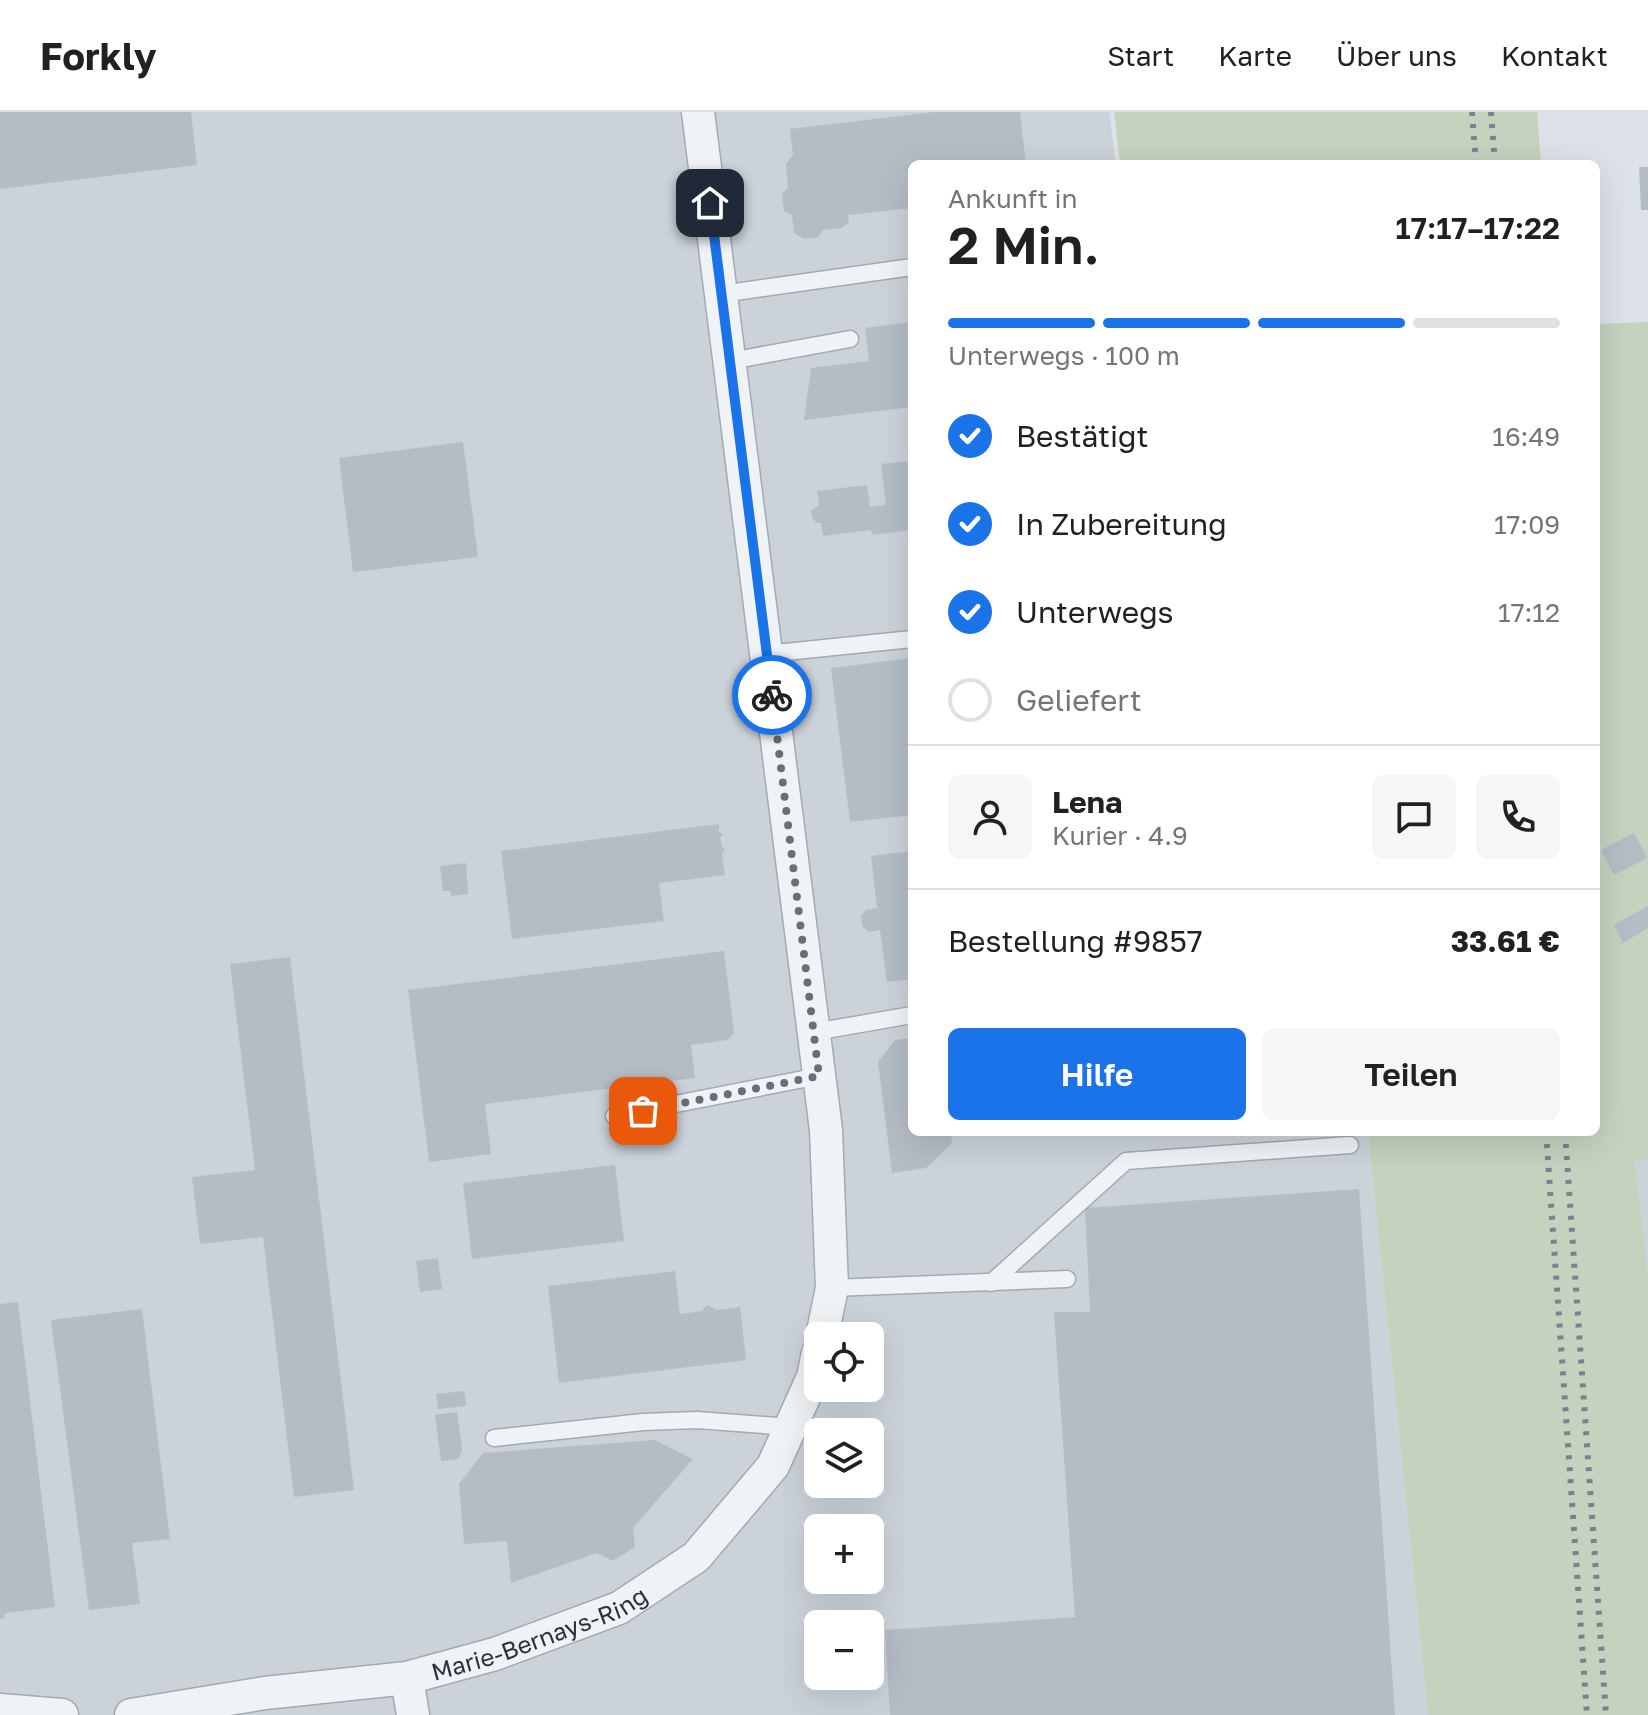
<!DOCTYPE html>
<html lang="de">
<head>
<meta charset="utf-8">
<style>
  :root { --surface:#fff; --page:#f6f6f6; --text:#202124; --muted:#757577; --line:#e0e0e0; --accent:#1a73e8 }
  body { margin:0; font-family:"Golos Text",sans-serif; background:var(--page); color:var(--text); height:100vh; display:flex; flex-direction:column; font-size:30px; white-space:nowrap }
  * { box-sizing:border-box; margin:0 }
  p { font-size:26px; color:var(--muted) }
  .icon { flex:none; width:44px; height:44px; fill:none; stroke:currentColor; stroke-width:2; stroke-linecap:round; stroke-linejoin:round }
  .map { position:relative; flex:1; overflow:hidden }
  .side { position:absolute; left:908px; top:48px; width:692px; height:976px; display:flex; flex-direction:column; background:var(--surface); border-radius:12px; box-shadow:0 8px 32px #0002 }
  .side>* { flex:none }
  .tools { position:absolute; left:804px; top:1210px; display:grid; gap:16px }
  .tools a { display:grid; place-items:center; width:80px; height:80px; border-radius:12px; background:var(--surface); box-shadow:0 8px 32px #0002; font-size:40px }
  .pin { position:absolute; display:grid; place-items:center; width:68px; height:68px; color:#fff; margin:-34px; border-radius:16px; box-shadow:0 4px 12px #0006 }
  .courier { position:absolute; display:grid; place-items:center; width:80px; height:80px; margin:-40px; border:6px solid #1a73e8; border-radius:50%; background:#fff; color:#222; box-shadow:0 2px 10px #0007 }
  .overview em { font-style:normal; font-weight:600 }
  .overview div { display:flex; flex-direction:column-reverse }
  .overview { display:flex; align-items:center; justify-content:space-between; height:136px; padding:0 40px }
  h1 { font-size:52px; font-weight:600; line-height:60px }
  .bar { display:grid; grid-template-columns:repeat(4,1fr); gap:12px 8px; align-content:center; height:96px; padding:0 40px }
  .bar i { height:10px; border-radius:6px; background:var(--line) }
  .bar .current { background:var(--accent) }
  .bar p { grid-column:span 4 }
  .line { display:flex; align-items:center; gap:20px; padding:0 40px; border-top:2px solid var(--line) }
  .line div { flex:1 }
  .round { display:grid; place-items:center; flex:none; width:84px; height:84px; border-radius:12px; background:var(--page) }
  ol { padding:0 40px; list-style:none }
  li { display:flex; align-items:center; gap:24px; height:88px }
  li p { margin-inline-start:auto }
  li .icon { padding:8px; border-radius:50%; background:var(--accent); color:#fff; stroke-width:4 }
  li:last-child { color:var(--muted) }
  li i { width:44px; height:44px; border:4px solid var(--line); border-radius:50% }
  .action { display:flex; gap:16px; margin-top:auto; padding:16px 40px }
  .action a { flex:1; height:92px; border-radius:12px; background:var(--accent); color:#fff; font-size:32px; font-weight:600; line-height:92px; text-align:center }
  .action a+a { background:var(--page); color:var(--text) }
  header { display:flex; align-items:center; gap:48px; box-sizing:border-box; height:112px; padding:0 40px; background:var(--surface); border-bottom:2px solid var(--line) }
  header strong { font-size:38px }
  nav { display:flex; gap:44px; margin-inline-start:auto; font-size:28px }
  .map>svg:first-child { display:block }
  .built { fill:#cbd2da; fill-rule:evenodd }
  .green { fill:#c5d2be }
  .building { fill:#b4bcc5 }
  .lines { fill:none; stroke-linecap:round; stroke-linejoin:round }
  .service-casing { stroke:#a2aab2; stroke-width:19 }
  .minor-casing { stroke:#a2aab2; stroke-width:35 }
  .service { stroke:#f0f3f6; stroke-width:16 }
  .minor { stroke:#f0f3f6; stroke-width:32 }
  .rail { stroke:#768492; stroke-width:6; stroke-dasharray:4 8; stroke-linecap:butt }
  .done { stroke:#66707a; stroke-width:8; stroke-dasharray:0 14.4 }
  .route { stroke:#1a73e8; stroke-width:10 }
  .labels { text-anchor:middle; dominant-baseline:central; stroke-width:7; stroke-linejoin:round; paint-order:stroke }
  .street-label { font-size:24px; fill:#26323f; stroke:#ecf1f5 }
</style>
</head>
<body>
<header>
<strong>Forkly</strong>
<nav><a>Start</a><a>Karte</a><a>Über uns</a><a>Kontakt</a></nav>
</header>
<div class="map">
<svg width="1648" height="1603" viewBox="0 0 1648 1603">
  <rect width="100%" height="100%" fill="#dde2e8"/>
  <g class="built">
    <path d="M0 0H1109L1116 52H912V1020H1368L1428 1603H0ZM818 1224H870V1276H818ZM818 1320H870V1372H818ZM818 1416H870V1468H818ZM818 1512H870V1564H818Z"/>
    <polygon points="1648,1048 1648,1169 1635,1049"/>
  </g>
  <g class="green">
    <polygon points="1114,0 1537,0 1541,52 1120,52"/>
    <polygon points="1648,210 1648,1048 1635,1049 1648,1166 1648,1603 1428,1603 1368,1020 1596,1020 1596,212"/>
  </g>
  <g class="building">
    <polygon points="0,0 191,0 197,53 0,77"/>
    <polygon points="934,0 1020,0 1026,52 912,52 912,96 848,103 849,110 842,116 823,118 818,125 804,127 794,121 792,103 784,99 782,81 788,76 786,52 793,43 790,17"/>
    <polygon points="1639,55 1648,55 1648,98 1641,98"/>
    <polygon points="912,210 912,295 804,308 811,256 869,249 865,216"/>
    <polygon points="463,330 478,445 353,460 339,346"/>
    <polygon points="912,349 912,418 872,423 871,418 823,424 821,411 817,411 812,406 811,399 819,393 817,379 867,373 870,395 886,393 881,352"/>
    <polygon points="912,546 912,703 850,710 831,556"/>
    <polygon points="719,712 719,720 723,722 720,726 722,735 725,738 722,742 725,763 659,771 664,809 512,827 501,739"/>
    <polygon points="1634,721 1647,746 1614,763 1601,738"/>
    <polygon points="912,739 912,867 887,870 880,818 869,820 862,814 861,804 866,798 877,796 871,744"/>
    <polygon points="466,751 468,782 451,784 451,779 443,779 440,754"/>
    <polygon points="1648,794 1648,816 1623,831 1614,813"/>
    <polygon points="724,839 734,921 728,928 691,933 695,966 485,992 491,1042 429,1050 408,878"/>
    <polygon points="290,845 354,1378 294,1385 263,1125 200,1132 192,1065 255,1058 230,852"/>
    <polygon points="912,926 912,1020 951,1020 952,1031 926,1056 892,1061 878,950 895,928"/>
    <polygon points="615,1053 624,1129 472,1147 463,1071"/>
    <polygon points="1359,1077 1395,1603 890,1603 885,1518 1075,1505 1054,1200 1090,1200 1085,1096"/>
    <polygon points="438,1146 442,1177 420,1180 416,1149"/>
    <polygon points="675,1159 680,1202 702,1199 707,1193 717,1198 740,1195 746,1248 559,1271 548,1174"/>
    <polygon points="18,1190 55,1495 5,1501 4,1506 0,1507 0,1192"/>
    <polygon points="142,1197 170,1427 132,1431 140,1492 89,1498 51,1208"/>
    <polygon points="464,1279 466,1294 438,1297 436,1282"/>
    <polygon points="457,1300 462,1336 459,1347 441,1349 435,1303"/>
    <polygon points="655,1328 693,1347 633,1416 635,1435 613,1449 597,1441 511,1471 507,1429 464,1432 459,1372 483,1341"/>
  </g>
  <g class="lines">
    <g class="service-casing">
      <g id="service">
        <polyline points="721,182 912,155"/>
        <polyline points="730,249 850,227"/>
        <polyline points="766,542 912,527"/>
        <polyline points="814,920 912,903"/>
        <polyline points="614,1004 819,964"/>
        <polyline points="991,1171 1126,1049 1350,1033"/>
        <polyline points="832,1176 1067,1167"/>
        <polyline points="494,1326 643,1310 697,1308 790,1315"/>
      </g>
    </g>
    <g class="minor-casing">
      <g id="minor">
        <polyline points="698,0 826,1018 832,1176 822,1224"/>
        <polyline points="407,1566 413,1603"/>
        <polyline points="0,1598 62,1603"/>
        <path id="s1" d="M131 1603 265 1581 407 1566 495 1542 619 1496 696 1445 773 1354 813 1265 818 1241"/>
      </g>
    </g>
    <use href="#service" class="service"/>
    <use href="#minor" class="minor"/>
    <g class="rail">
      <polyline points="1472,0 1476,52"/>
      <polyline points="1491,0 1495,52"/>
      <polyline points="1546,1020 1587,1603"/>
      <polyline points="1565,1020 1606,1603"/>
    </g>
  </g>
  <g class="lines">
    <polyline class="done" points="643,999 819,964 772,583"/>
    <polyline class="route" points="710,91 772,583"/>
  </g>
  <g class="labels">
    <g class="street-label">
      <text stroke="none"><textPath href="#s1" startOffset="418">Marie-Bernays-Ring</textPath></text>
    </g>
  </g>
</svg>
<div class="tools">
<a><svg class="icon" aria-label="locate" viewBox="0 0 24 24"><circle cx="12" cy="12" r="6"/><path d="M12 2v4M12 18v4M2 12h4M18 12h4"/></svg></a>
<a><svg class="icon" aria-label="layers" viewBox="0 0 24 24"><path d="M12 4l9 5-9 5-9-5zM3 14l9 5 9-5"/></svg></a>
<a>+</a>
<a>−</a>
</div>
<div class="pin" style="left:643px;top:999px;background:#ea580c"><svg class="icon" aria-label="bag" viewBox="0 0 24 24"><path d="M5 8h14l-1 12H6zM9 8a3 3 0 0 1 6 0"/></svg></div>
<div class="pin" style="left:710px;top:91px;background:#1f2937"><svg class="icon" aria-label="home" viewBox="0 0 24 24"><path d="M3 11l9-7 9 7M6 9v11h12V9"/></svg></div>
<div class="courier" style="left:772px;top:583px"><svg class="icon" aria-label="bike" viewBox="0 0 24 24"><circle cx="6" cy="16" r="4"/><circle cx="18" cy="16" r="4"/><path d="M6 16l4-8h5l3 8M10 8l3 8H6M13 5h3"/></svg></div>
<section class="side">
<div class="overview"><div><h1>2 Min.</h1><p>Ankunft in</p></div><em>17:17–17:22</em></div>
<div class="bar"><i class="current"></i><i class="current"></i><i class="current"></i><i></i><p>Unterwegs · 100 m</p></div>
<ol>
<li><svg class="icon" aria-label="check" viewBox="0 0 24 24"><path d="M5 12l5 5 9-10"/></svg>Bestätigt<p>16:49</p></li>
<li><svg class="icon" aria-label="check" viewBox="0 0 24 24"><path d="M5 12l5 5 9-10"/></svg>In Zubereitung<p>17:09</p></li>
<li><svg class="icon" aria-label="check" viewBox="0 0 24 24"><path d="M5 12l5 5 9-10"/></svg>Unterwegs<p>17:12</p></li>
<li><i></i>Geliefert</li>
</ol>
<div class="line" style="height:144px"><a class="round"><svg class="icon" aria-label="person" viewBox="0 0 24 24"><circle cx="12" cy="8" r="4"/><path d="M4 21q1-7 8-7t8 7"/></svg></a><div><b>Lena</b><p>Kurier · 4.9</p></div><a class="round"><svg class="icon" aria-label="chat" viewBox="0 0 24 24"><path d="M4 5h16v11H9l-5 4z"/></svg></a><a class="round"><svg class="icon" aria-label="phone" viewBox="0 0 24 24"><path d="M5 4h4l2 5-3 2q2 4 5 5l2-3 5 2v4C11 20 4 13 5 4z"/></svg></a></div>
<div class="line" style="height:104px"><div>Bestellung #9857</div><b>33.61 €</b></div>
<div class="action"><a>Hilfe</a><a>Teilen</a></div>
</section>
</div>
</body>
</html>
